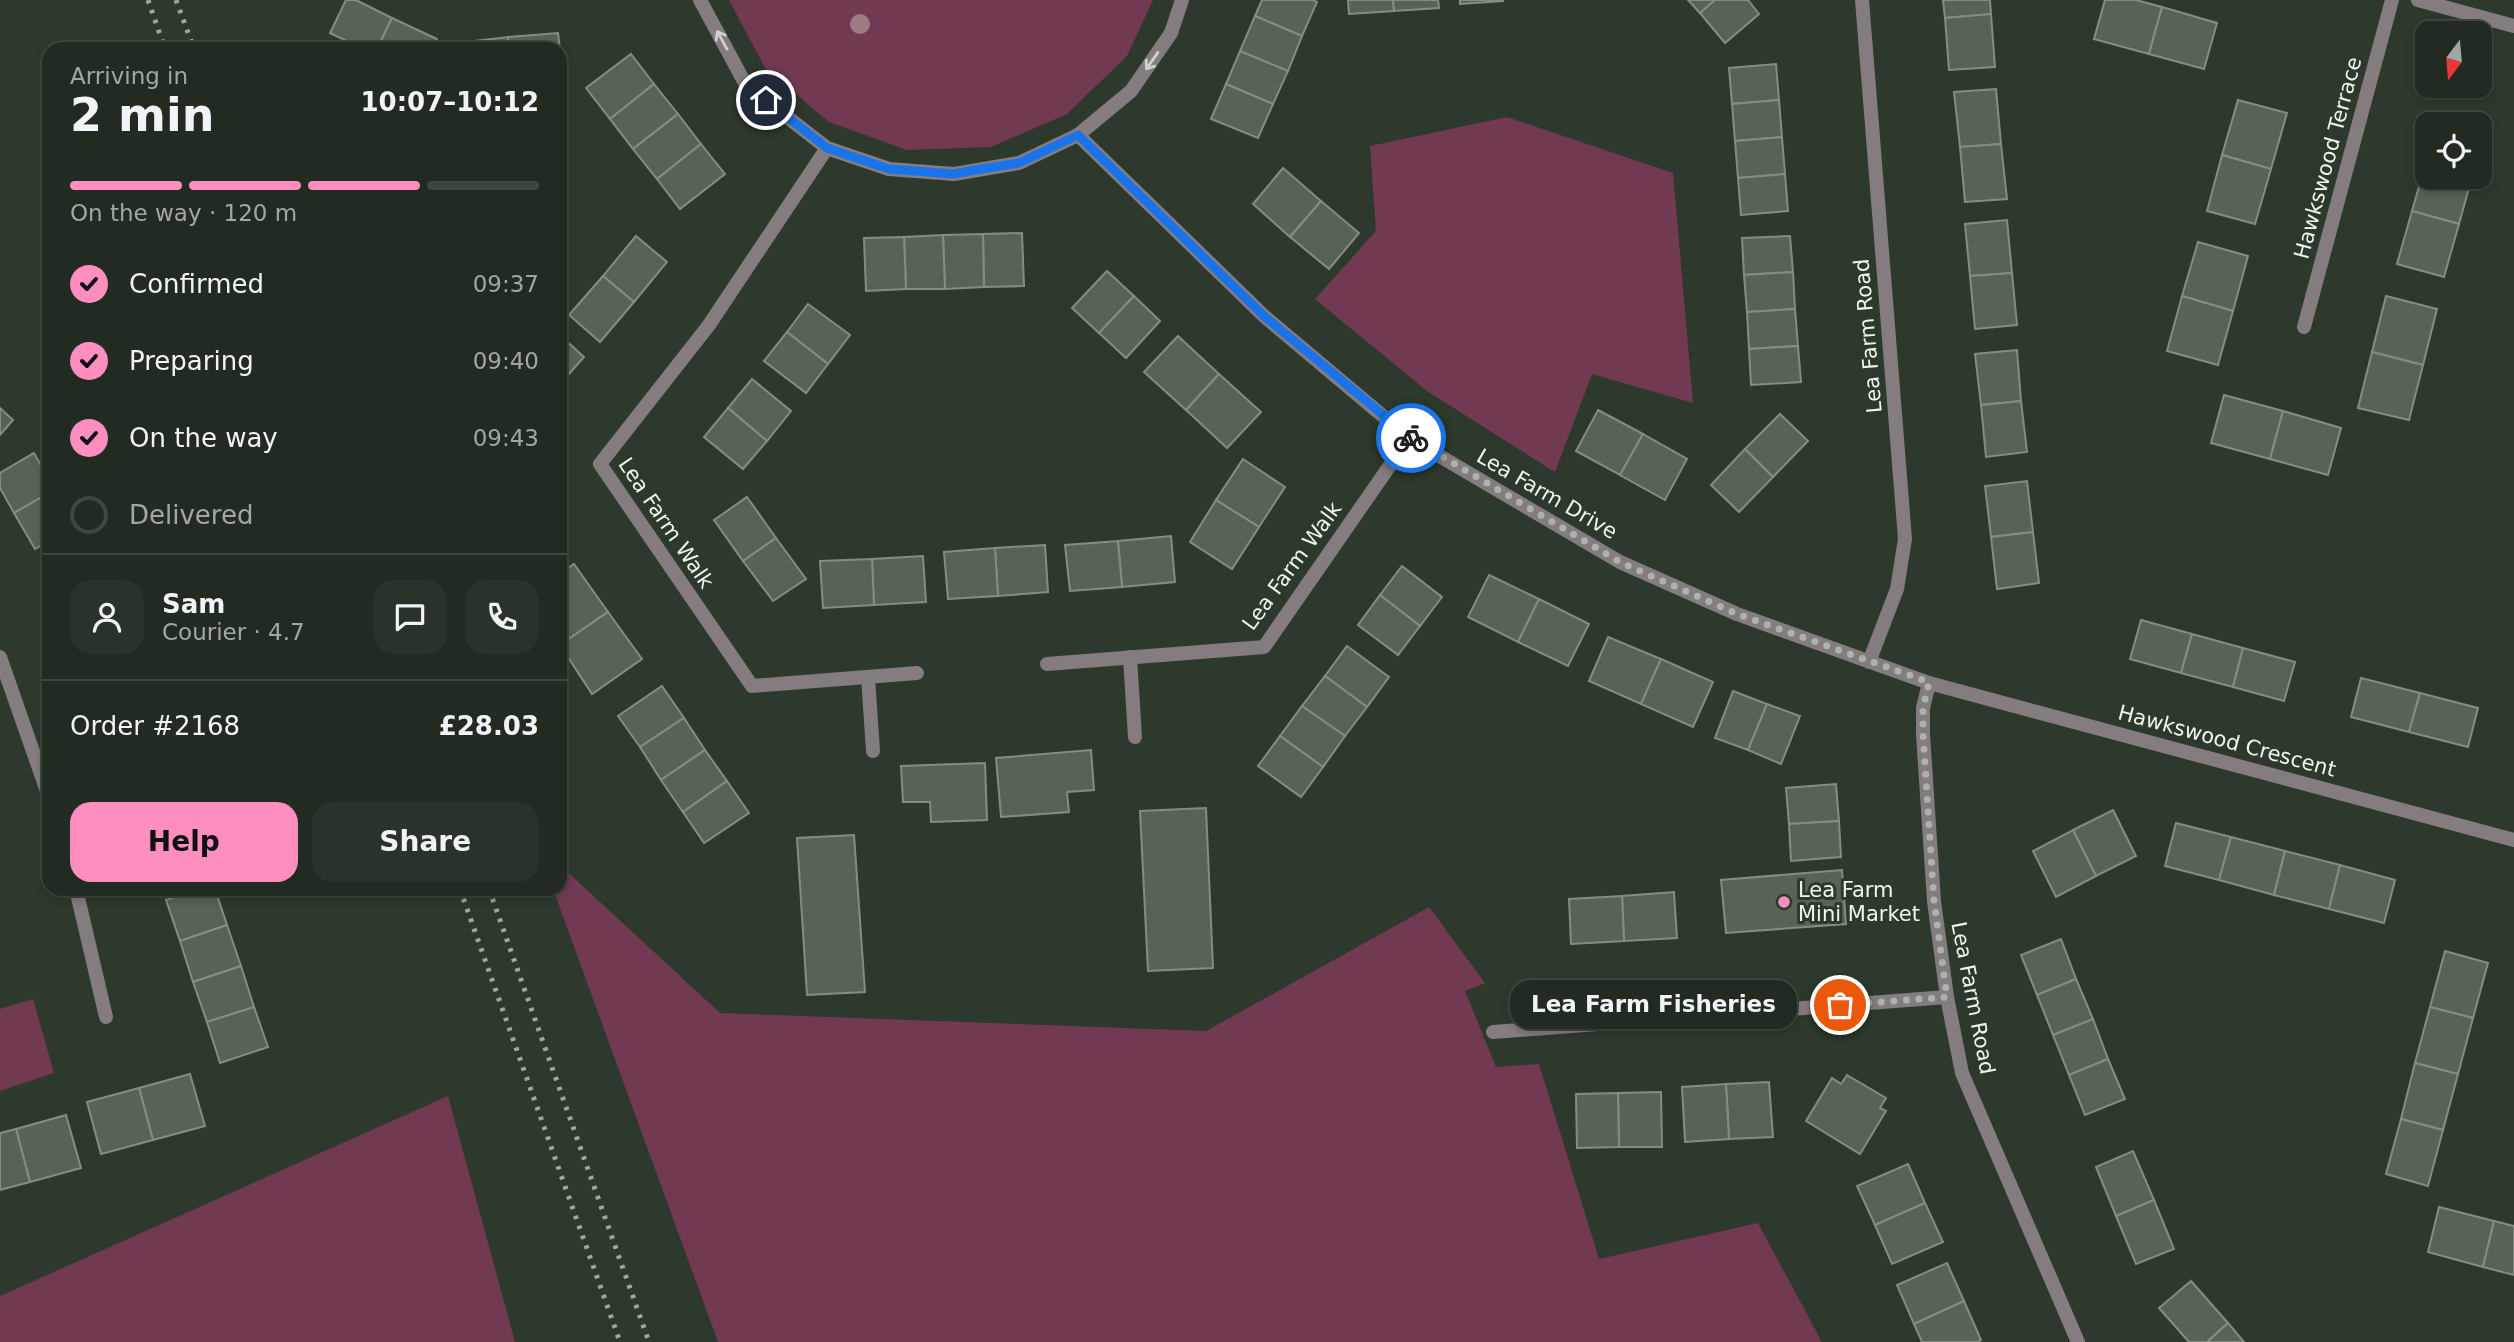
<!DOCTYPE html>
<html lang="en">
<head>
<meta charset="utf-8">
<style>
  :root { --surface:#222b22; --page:#2a332a; --text:#f1f3f6; --muted:#a2a7a5; --line:#3f4740; --accent:#fe8ebd }
  body { margin:0; font-family:"DejaVu Sans",sans-serif; background:var(--page); color:var(--text); height:100vh; display:flex; flex-direction:column; font-size:26px; white-space:nowrap }
  * { box-sizing:border-box; margin:0 }
  p { font-size:23px; color:var(--muted) }
  .icon { flex:none; width:38px; height:38px; fill:none; stroke:currentColor; stroke-width:2; stroke-linecap:round; stroke-linejoin:round }
  .map { position:relative; flex:1; overflow:hidden }
  .side { position:absolute; left:42px; top:42px; width:525px; height:854px; display:flex; flex-direction:column; background:var(--surface); border-radius:21px; box-shadow:0 4px 10px #0003,0 0 0 2px var(--line) }
  .side>* { flex:none }
  .needle { width:46px; rotate:196deg }
  .tools { position:absolute; left:2415px; top:21px; display:grid; gap:14px }
  .tools a { display:grid; place-items:center; width:77px; height:77px; border-radius:14px; background:var(--surface); box-shadow:0 4px 10px #0003,0 0 0 2px var(--line); font-size:35px }
  .pin { position:absolute; display:grid; place-items:center; width:60px; height:60px; color:#fff; margin:-30px; border:4px solid #fff; border-radius:50%; box-shadow:0 2px 7px #0007 }
  .courier { position:absolute; display:grid; place-items:center; width:70px; height:70px; margin:-35px; border:5px solid #1a73e8; border-radius:50%; background:#fff; color:#222; box-shadow:0 2px 9px #0007 }
  .bubble { position:absolute; height:49px; border-radius:21px; background:var(--surface); box-shadow:0 4px 10px #0003,0 0 0 2px var(--line); font-size:23px; font-weight:600; line-height:49px; text-align:center }
  .summary em { font-style:normal; font-weight:600 }
  .summary div { display:flex; flex-direction:column-reverse }
  .summary { display:flex; align-items:center; justify-content:space-between; height:119px; padding:0 28px }
  h1 { font-size:46px; font-weight:600; line-height:52px }
  .bar { display:grid; grid-template-columns:repeat(4,1fr); gap:10px 7px; align-content:center; height:84px; padding:0 28px }
  .bar i { height:9px; border-radius:5px; background:var(--line) }
  .bar .selected { background:var(--accent) }
  .bar p { grid-column:span 4 }
  .line { display:flex; align-items:center; gap:18px; padding:0 28px; border-top:2px solid var(--line) }
  .line div { flex:1 }
  .round { display:grid; place-items:center; flex:none; width:74px; height:74px; border-radius:21px; background:var(--page) }
  ol { padding:0 28px; list-style:none }
  li { display:flex; align-items:center; gap:21px; height:77px }
  li p { margin-inline-start:auto }
  li .icon { padding:7px; border-radius:50%; background:var(--accent); color:#111; stroke-width:4 }
  li:last-child { color:var(--muted) }
  li i { width:38px; height:38px; border:4px solid var(--line); border-radius:50% }
  .primary-button { display:flex; gap:14px; margin-top:auto; padding:14px 28px }
  .primary-button a { flex:1; height:80px; border-radius:21px; background:var(--accent); color:#111; font-size:28px; font-weight:600; line-height:80px; text-align:center }
  .primary-button a+a { background:var(--page); color:var(--text) }
  .map>svg:first-child { display:block }
  .green { fill:#723952 }
  .building { fill:#576356; stroke:#828f80; stroke-width:2 }
  .lines { fill:none; stroke-linecap:round; stroke-linejoin:round }
  .street { stroke:#857c80; stroke-width:14 }
  .rail { stroke:#9fa79e; stroke-width:5; stroke-dasharray:3.5 7; stroke-linecap:butt }
  .tree { fill:#9e7a84 }
  .oneway { stroke:#cfd1cd }
  .done { stroke:#abb4aa; stroke-width:7; stroke-dasharray:0 12.6 }
  .route { stroke:#1a73e8; stroke-width:9 }
  .poi-dot { fill:#fe8ebd; stroke:#2e392d; stroke-width:2.5 }
  .labels { text-anchor:middle; dominant-baseline:central; stroke-width:6; stroke-linejoin:round; paint-order:stroke }
  .street-label { font-size:21px; fill:#eff6ee; stroke:#2e392d }
  .poi-label { font-size:21px; fill:#eff6ee; stroke:#2e392d; text-anchor:start }
</style>
</head>
<body>
<div class="map">
<svg width="2514" height="1342" viewBox="0 0 2514 1342">
  <rect width="100%" height="100%" fill="#2e392d"/>
  <g class="green">
    <polygon points="729,0 1153,0 1127,56 1067,114 991,147 907,150 829,122 765,68"/>
    <polygon points="1507,117 1673,173 1693,403 1592,374 1555,472 1427,391 1315,299 1376,231 1370,146"/>
    <polygon points="560,865 720,1013 1206,1031 1429,907 1485,983 1465,991 1496,1067 1539,1064 1599,1259 1758,1223 1822,1342 718,1342 553,889 560,889"/>
    <polygon points="33,999 54,1073 0,1091 0,1009"/>
    <polygon points="448,1096 515,1342 0,1342 0,1296"/>
  </g>
  <g class="building">
    <polygon points="346,0 356,0 392,18 377,49 363,49 330,33"/>
    <polygon points="1262,0 1313,0 1317,2 1302,36 1255,16"/>
    <polygon points="1348,0 1393,0 1394,11 1349,14"/>
    <polygon points="1393,0 1438,0 1439,8 1394,11"/>
    <polygon points="1460,0 1503,0 1503,1 1460,4"/>
    <polygon points="1688,0 1715,0 1700,13"/>
    <polygon points="1715,0 1748,0 1759,14 1725,43 1700,13"/>
    <polygon points="1943,0 1990,0 1991,14 1945,18"/>
    <polygon points="2105,0 2136,0 2162,7 2149,54 2094,39"/>
    <polygon points="2162,7 2217,23 2204,69 2149,54"/>
    <polygon points="1991,14 1995,67 1949,70 1945,18"/>
    <polygon points="1255,16 1302,36 1288,71 1240,51"/>
    <polygon points="392,18 437,39 432,49 377,49"/>
    <polygon points="558,33 560,49 509,49 508,37"/>
    <polygon points="508,37 509,49 458,49 458,43"/>
    <polygon points="1240,51 1288,71 1273,104 1226,84"/>
    <polygon points="631,54 654,84 610,119 586,88"/>
    <polygon points="1776,64 1779,100 1732,104 1729,68"/>
    <polygon points="654,84 678,114 633,149 610,119"/>
    <polygon points="1226,84 1273,104 1258,138 1211,119"/>
    <polygon points="1996,89 2001,144 1960,147 1954,92"/>
    <polygon points="1779,100 1782,137 1735,141 1732,104"/>
    <polygon points="2238,100 2287,113 2271,169 2222,155"/>
    <polygon points="678,114 701,144 657,179 633,149"/>
    <polygon points="1782,137 1785,174 1738,178 1735,141"/>
    <polygon points="701,144 725,174 680,209 657,179"/>
    <polygon points="2001,144 2007,199 1965,202 1960,147"/>
    <polygon points="2222,155 2271,169 2255,224 2207,211"/>
    <polygon points="2427,158 2427,177 2472,177 2459,224 2412,211"/>
    <polygon points="1283,168 1321,201 1290,237 1253,204"/>
    <polygon points="1785,174 1788,211 1741,215 1738,178"/>
    <polygon points="1321,201 1359,233 1329,269 1290,237"/>
    <polygon points="2412,211 2459,224 2444,277 2397,264"/>
    <polygon points="2007,220 2012,273 1970,276 1965,224"/>
    <polygon points="1022,233 1024,286 984,287 983,234"/>
    <polygon points="983,234 984,287 945,289 943,235"/>
    <polygon points="943,235 945,289 906,289 904,237"/>
    <polygon points="636,236 667,262 634,302 603,276"/>
    <polygon points="1790,236 1793,272 1744,275 1742,238"/>
    <polygon points="904,237 906,289 866,291 864,238"/>
    <polygon points="2198,242 2248,256 2233,311 2182,296"/>
    <polygon points="1107,271 1134,296 1099,333 1072,308"/>
    <polygon points="1793,272 1795,309 1747,312 1744,275"/>
    <polygon points="2012,273 2017,325 1975,329 1970,276"/>
    <polygon points="603,276 634,302 600,342 569,315"/>
    <polygon points="1134,296 1160,321 1126,358 1099,333"/>
    <polygon points="2182,296 2233,311 2218,365 2167,351"/>
    <polygon points="2386,296 2437,309 2423,365 2372,352"/>
    <polygon points="808,304 850,335 828,364 787,332"/>
    <polygon points="1795,309 1798,346 1749,349 1747,312"/>
    <polygon points="787,332 828,364 806,393 764,361"/>
    <polygon points="560,335 584,357 560,384"/>
    <polygon points="1178,336 1219,374 1186,410 1144,372"/>
    <polygon points="1798,346 1801,382 1751,385 1749,349"/>
    <polygon points="2017,350 2021,401 1981,405 1975,354"/>
    <polygon points="2372,352 2423,365 2409,420 2358,408"/>
    <polygon points="1219,374 1261,412 1227,448 1186,410"/>
    <polygon points="752,379 791,411 767,441 728,408"/>
    <polygon points="2224,395 2283,411 2270,459 2211,443"/>
    <polygon points="2021,401 2027,452 1986,457 1981,405"/>
    <polygon points="0,408 13,420 0,435"/>
    <polygon points="728,408 767,441 743,469 704,437"/>
    <polygon points="1598,410 1643,434 1620,475 1576,451"/>
    <polygon points="2283,411 2341,428 2328,475 2270,459"/>
    <polygon points="1780,414 1808,441 1773,477 1745,449"/>
    <polygon points="1643,434 1687,459 1665,500 1620,475"/>
    <polygon points="1745,449 1773,477 1739,512 1711,485"/>
    <polygon points="34,453 49,480 49,493 14,513 0,488 0,473"/>
    <polygon points="1243,459 1285,487 1259,527 1216,500"/>
    <polygon points="2027,481 2033,532 1991,537 1985,486"/>
    <polygon points="49,493 49,541 35,549 14,513"/>
    <polygon points="747,497 776,538 743,561 714,520"/>
    <polygon points="1216,500 1259,527 1232,569 1190,542"/>
    <polygon points="2033,532 2039,583 1997,589 1991,537"/>
    <polygon points="1171,536 1175,582 1122,587 1118,541"/>
    <polygon points="776,538 806,579 773,601 743,561"/>
    <polygon points="1118,541 1122,587 1070,591 1065,545"/>
    <polygon points="1045,545 1048,592 998,596 995,548"/>
    <polygon points="995,548 998,596 948,599 944,552"/>
    <polygon points="923,556 926,602 874,605 872,559"/>
    <polygon points="872,559 874,605 823,608 820,561"/>
    <polygon points="574,564 608,612 560,645 560,574"/>
    <polygon points="1402,566 1442,597 1420,626 1380,595"/>
    <polygon points="1489,575 1539,599 1518,642 1468,617"/>
    <polygon points="1380,595 1420,626 1398,655 1358,625"/>
    <polygon points="1539,599 1589,624 1568,666 1518,642"/>
    <polygon points="608,612 642,659 592,694 560,645"/>
    <polygon points="2141,620 2192,634 2181,673 2130,659"/>
    <polygon points="2192,634 2243,648 2233,687 2181,673"/>
    <polygon points="1608,637 1661,659 1641,704 1589,681"/>
    <polygon points="1347,646 1389,677 1367,707 1325,676"/>
    <polygon points="2243,648 2295,662 2284,701 2233,687"/>
    <polygon points="1661,659 1713,682 1693,727 1641,704"/>
    <polygon points="1325,676 1367,707 1345,736 1302,706"/>
    <polygon points="2361,678 2420,693 2409,732 2351,717"/>
    <polygon points="662,686 684,718 640,747 618,716"/>
    <polygon points="1733,691 1767,704 1748,750 1715,738"/>
    <polygon points="2420,693 2478,708 2468,747 2409,732"/>
    <polygon points="1767,704 1800,716 1781,764 1748,750"/>
    <polygon points="1302,706 1345,736 1323,767 1280,736"/>
    <polygon points="684,718 705,750 661,780 640,747"/>
    <polygon points="1280,736 1323,767 1301,797 1258,766"/>
    <polygon points="705,750 727,781 683,812 661,780"/>
    <polygon points="1091,750 1094,790 1067,792 1069,812 1001,817 996,758"/>
    <polygon points="985,763 987,820 931,822 930,802 903,802 901,766"/>
    <polygon points="727,781 749,813 704,843 683,812"/>
    <polygon points="1836,784 1839,821 1789,824 1786,788"/>
    <polygon points="1206,808 1213,968 1148,971 1140,811"/>
    <polygon points="2113,810 2136,856 2096,876 2073,830"/>
    <polygon points="1839,821 1841,857 1791,861 1789,824"/>
    <polygon points="2176,823 2231,837 2219,880 2165,866"/>
    <polygon points="2073,830 2096,876 2056,897 2033,851"/>
    <polygon points="854,835 865,992 807,995 797,838"/>
    <polygon points="2231,837 2285,851 2274,895 2219,880"/>
    <polygon points="2285,851 2340,865 2329,909 2274,895"/>
    <polygon points="2340,865 2395,880 2384,923 2329,909"/>
    <polygon points="1842,870 1846,924 1726,933 1721,880"/>
    <polygon points="200,889 215,889 227,925 180,941 166,900"/>
    <polygon points="1674,892 1677,938 1624,941 1622,896"/>
    <polygon points="1622,896 1624,941 1571,944 1569,899"/>
    <polygon points="227,925 241,966 193,982 180,941"/>
    <polygon points="2061,939 2076,979 2037,995 2021,955"/>
    <polygon points="2445,951 2488,963 2473,1018 2430,1007"/>
    <polygon points="241,966 254,1007 207,1022 193,982"/>
    <polygon points="2076,979 2093,1019 2053,1035 2037,995"/>
    <polygon points="254,1007 268,1047 220,1063 207,1022"/>
    <polygon points="2430,1007 2473,1018 2458,1074 2415,1063"/>
    <polygon points="2093,1019 2108,1059 2069,1075 2053,1035"/>
    <polygon points="2108,1059 2125,1099 2085,1115 2069,1075"/>
    <polygon points="2415,1063 2458,1074 2443,1130 2401,1119"/>
    <polygon points="190,1074 205,1126 153,1140 139,1088"/>
    <polygon points="1847,1075 1886,1098 1880,1108 1886,1111 1860,1154 1806,1121 1832,1078 1841,1084"/>
    <polygon points="1769,1082 1773,1137 1729,1139 1726,1084"/>
    <polygon points="1726,1084 1729,1139 1685,1142 1682,1087"/>
    <polygon points="139,1088 153,1140 101,1154 87,1102"/>
    <polygon points="1661,1092 1662,1147 1619,1147 1618,1093"/>
    <polygon points="1618,1093 1619,1147 1577,1148 1576,1094"/>
    <polygon points="66,1115 81,1168 30,1182 16,1129"/>
    <polygon points="2401,1119 2443,1130 2428,1186 2386,1174"/>
    <polygon points="16,1129 30,1182 0,1190 0,1133"/>
    <polygon points="2133,1151 2154,1200 2116,1216 2096,1167"/>
    <polygon points="1908,1164 1925,1203 1875,1225 1857,1186"/>
    <polygon points="2154,1200 2174,1249 2136,1264 2116,1216"/>
    <polygon points="1925,1203 1943,1242 1892,1264 1875,1225"/>
    <polygon points="2439,1207 2494,1221 2483,1267 2428,1252"/>
    <polygon points="2494,1221 2514,1226 2514,1275 2483,1267"/>
    <polygon points="1947,1263 1964,1301 1914,1324 1897,1285"/>
    <polygon points="2191,1281 2228,1323 2207,1342 2189,1342 2159,1308"/>
    <polygon points="1964,1301 1981,1340 1977,1342 1922,1342 1914,1324"/>
    <polygon points="2228,1323 2244,1342 2207,1342"/>
  </g>
  <g class="lines">
    <g class="street">
      <polyline points="700,0 746,85 827,148 889,169 954,174 1019,163 1078,135 1131,91 1171,33 1182,0"/>
      <polyline points="1862,0 1905,539 1897,589 1869,662"/>
      <polyline points="2418,0 2514,26"/>
      <polyline points="1078,135 1264,316 1409,438 1620,562 1737,614 1929,683 2514,840"/>
      <polyline points="827,148 709,325 600,464 752,686 917,673"/>
      <polyline points="2304,327 2392,0"/>
      <polyline points="0,657 49,797"/>
      <polyline points="1130,657 1135,737"/>
      <polyline points="1047,664 1264,647 1409,438"/>
      <polyline points="868,677 873,751"/>
      <polyline points="1929,683 1923,708 1923,734 1934,901 1947,997 1962,1073 2078,1342"/>
      <polyline points="76,889 106,1017"/>
      <polyline points="1493,1032 1947,997"/>
    </g>
    <g class="rail">
      <polyline points="148,0 165,49"/>
      <polyline points="176,0 194,49"/>
      <polyline points="460,889 620,1342"/>
      <polyline points="489,889 649,1342"/>
    </g>
  </g>
  <circle class="tree" cx="860" cy="24" r="10"/>
  <defs><path id="oneway-shaft" d="M-6 0H5M1.5-3L5.5 0L1.5 3" fill="none" stroke-width="1.6" stroke-linecap="round" stroke-linejoin="round" transform="scale(1.75)"/></defs>
  <g class="oneway">
    <use href="#oneway-shaft" transform="translate(722 40) rotate(-119)"/>
    <use href="#oneway-shaft" transform="translate(1152 61) rotate(125)"/>
  </g>
  <g class="lines">
    <polyline class="done" points="1411,438 1620,562 1737,614 1929,682 1923,708 1923,734 1934,901 1947,997 1840,1005"/>
    <polyline class="route" points="766,100 827,148 889,169 954,174 975,170 1019,163 1078,135 1264,316 1411,438"/>
  </g>
  <circle class="poi-dot" cx="1784" cy="902" r="7"/>
  <g class="labels">
    <g class="street-label">
      <text transform="translate(2328 158) rotate(-75)">Hawkswood Terrace</text>
      <text transform="translate(1868 336) rotate(-95)">Lea Farm Road</text>
      <text transform="translate(1547 494) rotate(30)">Lea Farm Drive</text>
      <text transform="translate(666 523) rotate(56)">Lea Farm Walk</text>
      <text transform="translate(1292 566) rotate(-54)">Lea Farm Walk</text>
      <text transform="translate(2227 741) rotate(15)">Hawkswood Crescent</text>
      <text transform="translate(1973 998) rotate(79)">Lea Farm Road</text>
    </g>
    <g class="poi-label">
      <text x="1798" y="890">Lea Farm<tspan x="1798" dy="24">Mini Market</tspan></text>
    </g>
  </g>
</svg>
<div class="tools">
<a><svg class="needle" viewBox="-14 -14 28 28"><path d="M0-13l5 13h-10z" fill="#e53935"/><path d="M0 13l5-13h-10z" fill="#a2a7a5"/></svg></a>
<a><svg class="icon" aria-label="locate" viewBox="0 0 24 24"><circle cx="12" cy="12" r="6"/><path d="M12 2v4M12 18v4M2 12h4M18 12h4"/></svg></a>
</div>
<div class="pin" style="left:1840px;top:1005px;background:#ea580c"><svg class="icon" aria-label="bag" viewBox="0 0 24 24"><path d="M5 8h14l-1 12H6zM9 8a3 3 0 0 1 6 0"/></svg></div>
<div class="pin" style="left:766px;top:100px;background:#1f2937"><svg class="icon" aria-label="home" viewBox="0 0 24 24"><path d="M3 11l9-7 9 7M6 9v11h12V9"/></svg></div>
<div class="courier" style="left:1411px;top:438px"><svg class="icon" aria-label="bike" viewBox="0 0 24 24"><circle cx="6" cy="16" r="4"/><circle cx="18" cy="16" r="4"/><path d="M6 16l4-8h5l3 8M10 8l3 8H6M13 5h3"/></svg></div>
<div class="bubble" style="left:1510px;top:980px;width:287px">Lea Farm Fisheries</div>
<section class="side">
<div class="summary"><div><h1>2 min</h1><p>Arriving in</p></div><em>10:07–10:12</em></div>
<div class="bar"><i class="selected"></i><i class="selected"></i><i class="selected"></i><i></i><p>On the way · 120 m</p></div>
<ol>
<li><svg class="icon" aria-label="check" viewBox="0 0 24 24"><path d="M5 12l5 5 9-10"/></svg>Confirmed<p>09:37</p></li>
<li><svg class="icon" aria-label="check" viewBox="0 0 24 24"><path d="M5 12l5 5 9-10"/></svg>Preparing<p>09:40</p></li>
<li><svg class="icon" aria-label="check" viewBox="0 0 24 24"><path d="M5 12l5 5 9-10"/></svg>On the way<p>09:43</p></li>
<li><i></i>Delivered</li>
</ol>
<div class="line" style="height:126px"><a class="round"><svg class="icon" aria-label="person" viewBox="0 0 24 24"><circle cx="12" cy="8" r="4"/><path d="M4 21q1-7 8-7t8 7"/></svg></a><div><b>Sam</b><p>Courier · 4.7</p></div><a class="round"><svg class="icon" aria-label="chat" viewBox="0 0 24 24"><path d="M4 5h16v11H9l-5 4z"/></svg></a><a class="round"><svg class="icon" aria-label="phone" viewBox="0 0 24 24"><path d="M5 4h4l2 5-3 2q2 4 5 5l2-3 5 2v4C11 20 4 13 5 4z"/></svg></a></div>
<div class="line" style="height:91px"><div>Order #2168</div><b>£28.03</b></div>
<div class="primary-button"><a>Help</a><a>Share</a></div>
</section>
</div>
</body>
</html>
